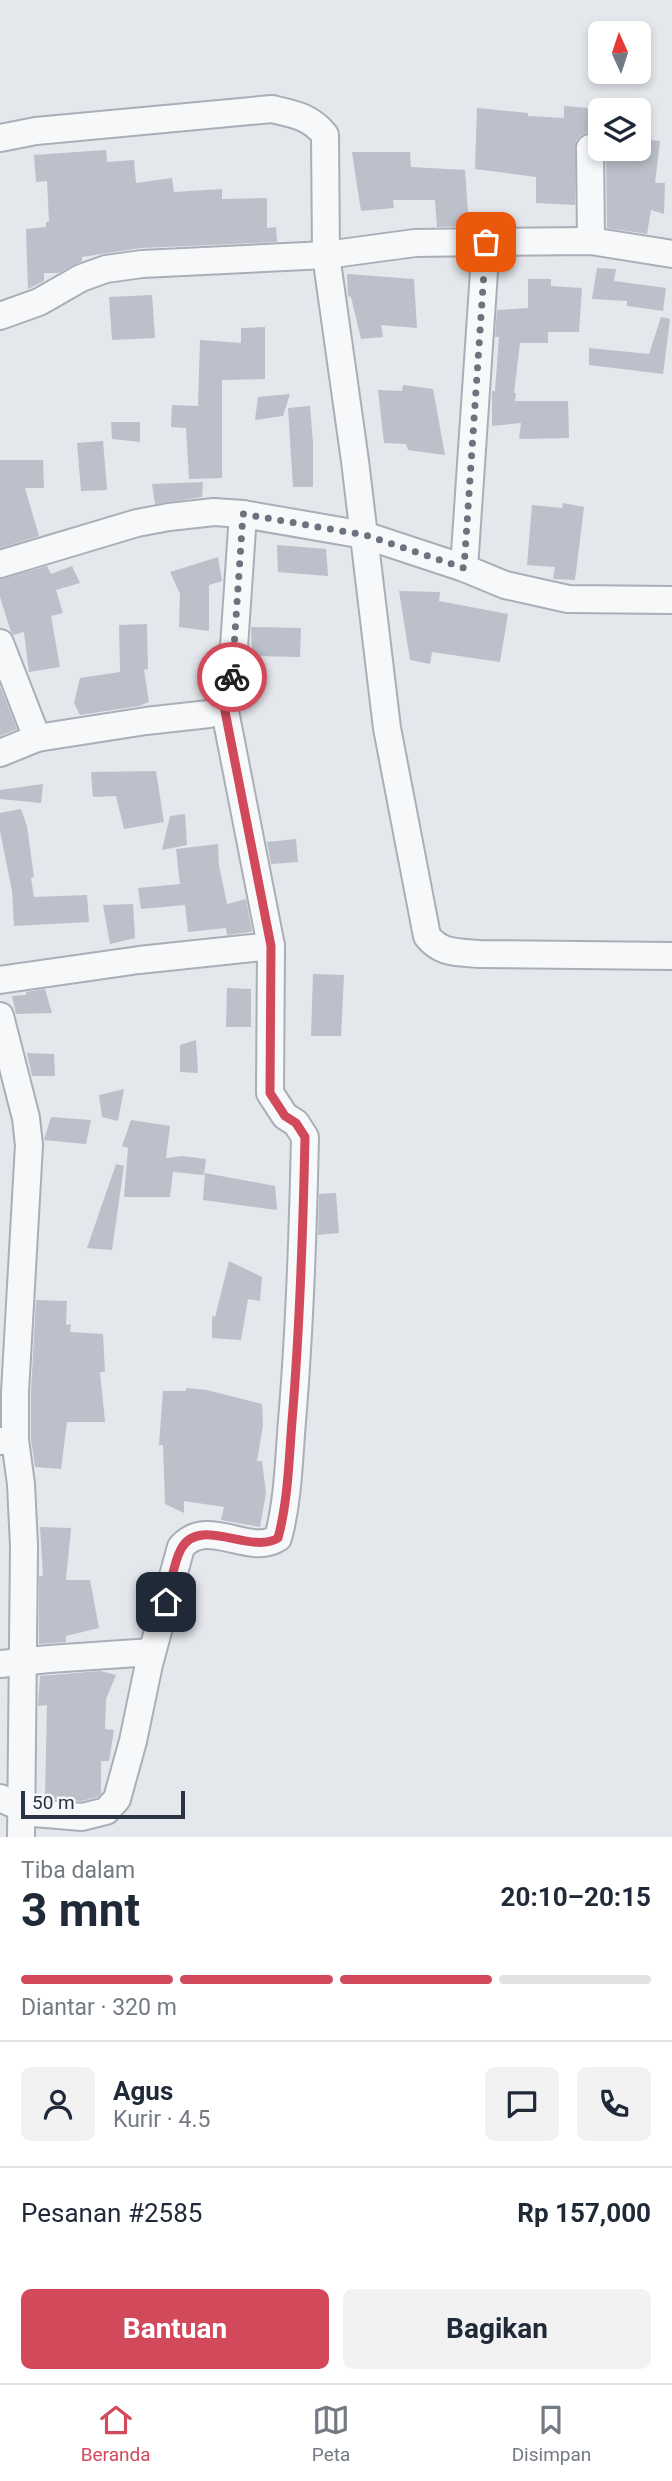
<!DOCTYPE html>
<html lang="id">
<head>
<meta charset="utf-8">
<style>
  :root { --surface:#fff; --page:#f2f2f3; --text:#1f2937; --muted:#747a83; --line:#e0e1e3; --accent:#d1495b }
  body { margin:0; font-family:Roboto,sans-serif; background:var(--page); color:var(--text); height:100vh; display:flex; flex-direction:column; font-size:26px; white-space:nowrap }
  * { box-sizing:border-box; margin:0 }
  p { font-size:23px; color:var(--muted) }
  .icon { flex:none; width:38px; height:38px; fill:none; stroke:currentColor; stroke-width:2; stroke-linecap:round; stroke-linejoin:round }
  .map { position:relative; height:1837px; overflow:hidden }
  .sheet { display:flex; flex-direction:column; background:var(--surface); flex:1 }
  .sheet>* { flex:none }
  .needle { width:46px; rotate:357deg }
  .fabs { position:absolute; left:588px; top:21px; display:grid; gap:14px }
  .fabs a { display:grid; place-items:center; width:63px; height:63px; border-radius:10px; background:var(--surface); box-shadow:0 4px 10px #0003; font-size:35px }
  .scale { position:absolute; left:21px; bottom:18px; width:164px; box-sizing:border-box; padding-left:7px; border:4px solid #2b3445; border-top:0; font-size:19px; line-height:24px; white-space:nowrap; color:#2b3445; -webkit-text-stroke:5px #f4f6f9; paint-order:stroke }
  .pin { position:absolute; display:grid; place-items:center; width:60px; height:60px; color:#fff; margin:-30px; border-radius:14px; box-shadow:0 4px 10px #0006 }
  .courier { position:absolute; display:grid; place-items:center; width:70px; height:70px; margin:-35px; border:5px solid #d1495b; border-radius:50%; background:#fff; color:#222; box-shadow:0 2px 9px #0007 }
  .overview em { font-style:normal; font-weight:700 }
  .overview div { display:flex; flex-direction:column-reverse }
  .overview { display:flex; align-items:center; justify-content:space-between; height:119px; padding:0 21px }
  h1 { font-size:46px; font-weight:700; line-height:52px }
  .bar { display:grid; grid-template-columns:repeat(4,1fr); gap:10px 7px; align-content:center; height:84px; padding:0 21px }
  .bar i { height:9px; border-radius:5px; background:var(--line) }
  .bar .on { background:var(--accent) }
  .bar p { grid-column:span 4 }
  .line { display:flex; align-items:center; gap:18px; padding:0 21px; border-top:2px solid var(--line) }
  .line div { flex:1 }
  .round { display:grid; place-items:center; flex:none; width:74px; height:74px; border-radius:10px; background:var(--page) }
  .button { display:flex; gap:14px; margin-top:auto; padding:14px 21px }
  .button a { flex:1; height:80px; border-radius:10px; background:var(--accent); color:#fff; font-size:28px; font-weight:700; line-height:80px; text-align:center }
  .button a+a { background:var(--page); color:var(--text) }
  .menu { display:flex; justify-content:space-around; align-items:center; height:98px; border-top:2px solid var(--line); background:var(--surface); font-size:19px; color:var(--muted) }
  .menu a { display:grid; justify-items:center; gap:4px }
  .menu .on { color:var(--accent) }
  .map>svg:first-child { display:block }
  .building { fill:#bbc0ca }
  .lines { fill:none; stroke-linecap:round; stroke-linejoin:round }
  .minor-casing { stroke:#a9aeb7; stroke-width:30 }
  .minor { stroke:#f7f8fa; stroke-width:26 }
  .done { stroke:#6c737f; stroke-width:7; stroke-dasharray:0 12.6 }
  .route { stroke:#d1495b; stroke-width:9 }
</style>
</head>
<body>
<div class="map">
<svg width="672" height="1837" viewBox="0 0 672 1837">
  <rect width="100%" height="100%" fill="#e4e7ec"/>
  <g class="building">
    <polygon points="564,106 600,109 600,137 589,132 581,135 576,141 575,205 536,203 536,177 475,169 477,108 528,113 528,116 564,118"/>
    <polygon points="639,139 660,141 655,183 665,183 664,214 651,210 647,234 607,228 606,149 639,149"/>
    <polygon points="106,150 107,162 134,160 136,183 172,178 174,192 222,189 222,199 267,198 267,228 276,227 277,242 141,248 82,257 82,261 58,273 44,273 44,281 28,289 26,229 46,227 46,222 49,222 47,181 36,182 34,155"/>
    <polygon points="352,152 410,152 411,167 465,170 469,226 437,227 435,200 393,200 394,208 361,211"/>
    <polygon points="597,268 616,269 614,281 666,288 663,311 627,306 627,301 592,299"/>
    <polygon points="347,274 414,279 417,328 381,325 383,337 361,339 351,297 348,296"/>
    <polygon points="528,279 551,279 551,286 582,288 579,332 548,332 548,343 520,343 514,393 516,393 515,401 568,401 569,438 519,439 521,423 492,426 492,391 495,391 499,337 495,337 497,310 528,308"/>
    <polygon points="152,295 155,338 112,340 109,297"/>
    <polygon points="661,317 670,319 663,374 589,365 589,348 649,354"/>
    <polygon points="265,327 265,379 222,380 222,478 189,479 186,428 171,427 172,405 198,406 200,340 241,343 241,328"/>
    <polygon points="403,385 433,389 445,455 408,450 406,444 384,443 378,390 402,391"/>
    <polygon points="290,394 283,416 255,420 258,397"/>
    <polygon points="310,406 313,443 313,487 293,487 288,408"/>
    <polygon points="111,422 140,422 140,442 112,439"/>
    <polygon points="103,441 107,490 81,491 77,443"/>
    <polygon points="0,460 43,460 44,488 25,488 39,536 0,548"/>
    <polygon points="203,482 202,497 155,504 152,484"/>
    <polygon points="563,503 584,507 575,580 553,579 555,567 527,565 532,505 562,508"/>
    <polygon points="277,545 326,549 328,576 278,572"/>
    <polygon points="218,557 222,581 209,585 209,631 179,627 180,594 170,572"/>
    <polygon points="47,566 51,574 72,566 80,583 56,590 63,613 51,616 60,667 29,672 24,632 13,635 11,632 0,597 0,579"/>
    <polygon points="399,591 440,592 439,601 508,614 500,662 432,652 430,664 410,660"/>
    <polygon points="147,624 148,669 144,670 149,702 139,706 80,715 74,703 80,678 120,672 119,625"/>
    <polygon points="251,627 301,628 300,657 252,656"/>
    <polygon points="0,686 17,729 0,736"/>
    <polygon points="156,771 164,822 124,829 116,796 93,797 91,772"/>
    <polygon points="43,784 41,803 0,799 0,790"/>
    <polygon points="21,809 27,826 34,877 31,878 34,897 87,895 89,922 14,926 12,891 0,831 0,813"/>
    <polygon points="185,814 187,845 162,850 170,816"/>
    <polygon points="296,839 298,862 271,864 267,842"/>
    <polygon points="218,844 219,865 227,904 246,899 252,931 250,932 227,935 226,928 188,932 185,905 141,909 138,888 180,884 176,849"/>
    <polygon points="133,904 135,938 110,944 103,905"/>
    <polygon points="313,974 344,975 341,1036 311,1036"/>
    <polygon points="227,988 251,989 251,1027 226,1027"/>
    <polygon points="45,989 52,1013 16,1014 12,996 26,995 26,992"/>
    <polygon points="196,1040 198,1073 180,1072 180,1045"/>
    <polygon points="27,1053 54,1054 55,1076 32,1076"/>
    <polygon points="124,1089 118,1121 102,1117 99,1095"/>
    <polygon points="51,1117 91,1120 86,1144 44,1140"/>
    <polygon points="131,1120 170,1126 166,1158 182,1156 206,1159 204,1175 173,1172 170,1197 124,1197 128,1148 122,1146"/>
    <polygon points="116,1164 124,1166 112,1250 87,1248"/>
    <polygon points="205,1173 275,1186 277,1210 203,1200"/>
    <polygon points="336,1193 339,1233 318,1235 319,1194"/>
    <polygon points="229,1261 262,1277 260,1301 248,1299 241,1340 212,1338 212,1316 215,1317"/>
    <polygon points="36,1300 67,1301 66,1325 71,1324 70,1332 103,1334 105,1372 100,1372 105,1422 67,1422 61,1469 35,1467 31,1439 31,1392"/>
    <polygon points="186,1388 207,1390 262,1404 263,1425 257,1461 262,1461 266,1493 260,1527 221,1520 224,1507 184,1501 184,1513 165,1504 163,1445 159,1445 163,1391 186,1391"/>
    <polygon points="40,1527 71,1528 66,1580 90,1580 99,1628 66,1636 66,1642 39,1644 39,1576 43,1576"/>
    <polygon points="100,1671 116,1675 106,1699 105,1729 114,1730 109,1761 101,1761 101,1794 98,1797 81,1801 45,1798 47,1705 38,1706 40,1676"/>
  </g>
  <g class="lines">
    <g class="minor-casing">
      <g id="minor">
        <path d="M0 138 36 131 272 109C294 114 311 117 325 135L326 255 355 461 387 728 427 936C441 954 457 952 479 954L672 956"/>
        <polyline points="590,148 591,241"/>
        <polyline points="0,316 39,302 81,278 106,269 142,264 326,255 415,243 486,242 591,241 672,254"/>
        <polyline points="0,564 137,523 169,517 214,512 243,514 364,535 464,568 505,585 568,599 672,600"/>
        <polyline points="464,568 486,242"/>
        <polyline points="0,643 37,738"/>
        <polyline points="0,753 37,738 146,721 209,714 224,706 231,691 243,514"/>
        <polyline points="0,980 139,960 271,946 224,706"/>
        <polyline points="0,1016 26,1118 29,1145 15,1392 15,1440 0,1441"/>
        <polyline points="15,1440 21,1484 24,1546 21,1837"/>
        <polyline points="0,1664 49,1659 152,1652"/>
        <path d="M0 1798 34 1813 82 1817 106 1811 117 1799 133 1741 149 1664 181 1547C208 1516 249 1557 278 1538 288 1502 289 1458 292 1421 300 1326 303 1232 305 1137L296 1123 285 1116 270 1093 271 946"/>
      </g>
    </g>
    <use href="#minor" class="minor"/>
  </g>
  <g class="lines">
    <polyline class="done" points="232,677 243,514 365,535 464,568 486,242"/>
    <path class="route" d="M166 1602C171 1585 173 1564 181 1549 199 1515 251 1555 278 1538 288 1501 289 1459 292 1421 300 1326 303 1232 305 1137L296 1123 285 1116 270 1093 271 946 224 706 231 691 232 677"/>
  </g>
</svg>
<div class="fabs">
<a><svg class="needle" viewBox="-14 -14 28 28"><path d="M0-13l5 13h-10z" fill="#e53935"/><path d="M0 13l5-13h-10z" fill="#747a83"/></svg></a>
<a><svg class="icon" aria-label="layers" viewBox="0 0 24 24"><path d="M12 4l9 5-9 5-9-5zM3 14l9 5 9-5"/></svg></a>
</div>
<div class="scale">50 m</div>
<div class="pin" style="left:486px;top:242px;background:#ea580c"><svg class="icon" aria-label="bag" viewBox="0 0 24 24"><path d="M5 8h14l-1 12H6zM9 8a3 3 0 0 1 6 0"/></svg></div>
<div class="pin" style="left:166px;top:1602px;background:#1f2937"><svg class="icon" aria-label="home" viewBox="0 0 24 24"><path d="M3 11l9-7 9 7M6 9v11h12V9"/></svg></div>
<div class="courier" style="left:232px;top:677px"><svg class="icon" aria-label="bike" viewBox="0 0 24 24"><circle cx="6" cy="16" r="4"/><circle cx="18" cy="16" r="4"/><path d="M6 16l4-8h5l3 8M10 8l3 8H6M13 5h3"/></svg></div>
</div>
<section class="sheet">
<div class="overview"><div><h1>3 mnt</h1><p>Tiba dalam</p></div><em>20:10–20:15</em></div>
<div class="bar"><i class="on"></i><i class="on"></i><i class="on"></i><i></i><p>Diantar · 320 m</p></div>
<div class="line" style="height:126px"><a class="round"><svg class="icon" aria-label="person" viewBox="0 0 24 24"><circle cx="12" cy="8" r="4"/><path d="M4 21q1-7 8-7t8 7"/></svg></a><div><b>Agus</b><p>Kurir · 4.5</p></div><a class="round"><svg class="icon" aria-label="chat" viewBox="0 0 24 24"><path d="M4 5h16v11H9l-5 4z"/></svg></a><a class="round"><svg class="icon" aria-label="phone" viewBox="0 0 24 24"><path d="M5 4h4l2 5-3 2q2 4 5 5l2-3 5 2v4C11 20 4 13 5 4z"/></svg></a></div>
<div class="line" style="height:91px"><div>Pesanan #2585</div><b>Rp 157,000</b></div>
<div class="button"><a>Bantuan</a><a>Bagikan</a></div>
</section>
<nav class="menu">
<a class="on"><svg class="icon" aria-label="home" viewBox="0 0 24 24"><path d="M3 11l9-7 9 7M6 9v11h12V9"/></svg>Beranda</a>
<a><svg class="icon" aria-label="map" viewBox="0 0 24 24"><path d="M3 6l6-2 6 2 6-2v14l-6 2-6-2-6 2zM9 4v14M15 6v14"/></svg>Peta</a>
<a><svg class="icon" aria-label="saved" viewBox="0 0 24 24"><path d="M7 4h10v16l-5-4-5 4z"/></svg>Disimpan</a>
</nav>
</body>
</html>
